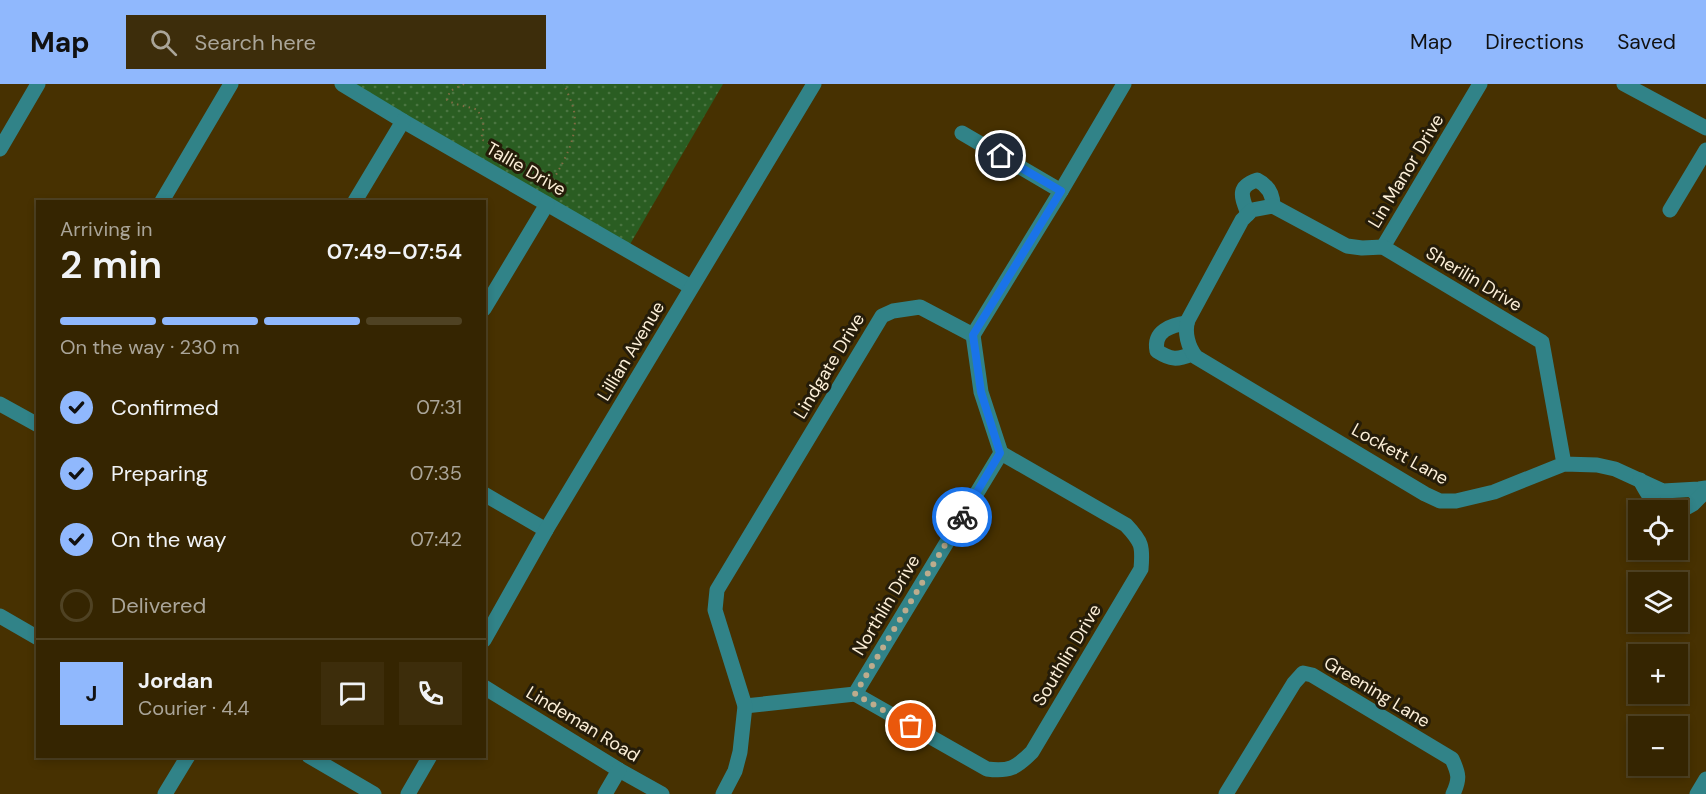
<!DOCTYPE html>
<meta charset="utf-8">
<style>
body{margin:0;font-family:"DM Sans",sans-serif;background:#3d2d0b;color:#f1f3f6;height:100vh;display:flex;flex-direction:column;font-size:22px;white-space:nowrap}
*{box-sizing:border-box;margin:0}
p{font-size:20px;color:#aaa599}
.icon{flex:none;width:33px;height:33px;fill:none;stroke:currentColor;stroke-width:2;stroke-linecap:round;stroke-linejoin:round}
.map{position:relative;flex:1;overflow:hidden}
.drawer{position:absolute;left:36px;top:116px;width:450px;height:558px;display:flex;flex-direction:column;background:#352501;border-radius:0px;box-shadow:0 3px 9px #0003,0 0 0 2px #4f4223}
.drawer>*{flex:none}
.buttons{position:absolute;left:1628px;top:416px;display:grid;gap:12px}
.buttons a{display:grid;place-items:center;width:60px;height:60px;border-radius:0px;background:#352501;box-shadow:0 3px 9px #0003,0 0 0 2px #4f4223;font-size:30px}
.pin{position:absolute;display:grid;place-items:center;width:51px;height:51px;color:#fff;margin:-26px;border:3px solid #fff;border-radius:50%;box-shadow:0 2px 6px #0007}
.courier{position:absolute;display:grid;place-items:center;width:60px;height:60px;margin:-30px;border:4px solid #1a73e8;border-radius:50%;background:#fff;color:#222;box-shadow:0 2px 8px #0007}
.head em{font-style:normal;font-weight:600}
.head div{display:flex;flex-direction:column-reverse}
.head{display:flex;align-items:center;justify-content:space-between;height:102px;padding:0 24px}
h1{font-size:39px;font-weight:600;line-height:45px}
.bar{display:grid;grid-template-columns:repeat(4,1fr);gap:9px 6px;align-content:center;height:72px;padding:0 24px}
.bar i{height:8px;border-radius:4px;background:#4f4223}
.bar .on{background:#90b8fd}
.bar p{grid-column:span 4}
.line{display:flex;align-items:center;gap:15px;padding:0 24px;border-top:2px solid #4f4223}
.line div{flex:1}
.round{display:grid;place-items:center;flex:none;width:63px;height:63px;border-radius:0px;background:#3d2d0b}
ol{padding:0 24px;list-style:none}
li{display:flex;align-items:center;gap:18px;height:66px}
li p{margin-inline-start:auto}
li .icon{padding:6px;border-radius:50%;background:#90b8fd;color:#111;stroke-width:4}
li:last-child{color:#aaa599}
li i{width:33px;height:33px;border:3px solid #4f4223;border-radius:50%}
header{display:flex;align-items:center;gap:36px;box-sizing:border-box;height:84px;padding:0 30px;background:#90b8fd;color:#111}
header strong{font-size:28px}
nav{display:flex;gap:33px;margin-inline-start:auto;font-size:21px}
.search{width:420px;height:54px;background:#3d2d0b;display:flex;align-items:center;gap:15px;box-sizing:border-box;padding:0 21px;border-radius:0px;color:#aaa599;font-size:22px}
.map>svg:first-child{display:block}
.park{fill:url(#park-dots)}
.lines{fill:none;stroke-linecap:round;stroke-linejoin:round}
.path{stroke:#806c44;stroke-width:2;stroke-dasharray:1.5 4.5;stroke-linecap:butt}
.minor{stroke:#318388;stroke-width:15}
.done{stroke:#bdac8d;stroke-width:6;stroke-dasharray:0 10.8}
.route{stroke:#1a73e8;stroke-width:8}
.labels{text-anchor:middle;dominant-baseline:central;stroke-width:6;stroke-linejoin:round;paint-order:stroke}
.street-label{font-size:18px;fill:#fcefd8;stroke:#251c09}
</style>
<header>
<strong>Map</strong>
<div class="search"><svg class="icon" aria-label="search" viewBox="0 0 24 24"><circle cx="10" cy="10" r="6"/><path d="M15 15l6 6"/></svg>Search here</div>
<nav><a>Map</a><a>Directions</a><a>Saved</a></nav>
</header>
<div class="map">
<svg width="1706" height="710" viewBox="0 0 1706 710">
<defs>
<pattern id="park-dots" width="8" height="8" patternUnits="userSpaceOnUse" patternTransform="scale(1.5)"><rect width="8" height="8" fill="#2a5d22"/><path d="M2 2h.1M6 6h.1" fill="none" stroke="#4a7541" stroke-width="1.8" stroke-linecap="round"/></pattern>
</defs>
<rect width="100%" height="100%" fill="#473101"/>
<!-- park -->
<path class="park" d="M354,0h369l-94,162z"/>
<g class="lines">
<!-- path -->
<g class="path">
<path d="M464,0l-14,7 -3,9c10,6 21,6 31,10l6,16 -3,13 72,41"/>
<path d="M547,106c14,-24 32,-50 27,-79 -2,-9 -7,-19 -10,-27"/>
</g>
<!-- minor -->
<g class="minor">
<path d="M342,0l61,37 288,166"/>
<path d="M1624,0l82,44"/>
<path d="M962,49l99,58"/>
<path d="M0,65l38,-65"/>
<path d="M162,117l69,-117"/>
<path d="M355,117l48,-80"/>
<path d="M1670,126l36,-60"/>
<path d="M1248,130c-6,-17 -12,-27 9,-34 10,5 16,14 16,26"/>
<path d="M1383,163l97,-163"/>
<path d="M484,225l63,-105"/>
<path d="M1187,239c-16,2 -34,8 -30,28 14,9 20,9 35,3"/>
<path d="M0,320l38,21"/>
<path d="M1564,380l-22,-122 -159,-95 -21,1 -15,-2 -74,-40 -21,4 -10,10 -54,100c-4,12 0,27 8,37l229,137 15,7h16l38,-9 70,-28 33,1 18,4 48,22 36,-2 7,-1"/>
<path d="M1640,396c6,11 12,23 24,30"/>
<path d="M484,410l62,36"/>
<path d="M1677,429l16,-9 13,-13"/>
<path d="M0,532l38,22"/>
<path d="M484,556l62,-110 268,-446"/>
<path d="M484,603l135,83 43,24"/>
<path d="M855,610l132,75c22,3 29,-1 45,-17l109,-183c2,-23 1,-27 -15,-44l-125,-72"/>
<path d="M745,622l110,-12 146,-241 -20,-61 -8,-57"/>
<path d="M309,672l65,38"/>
<path d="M165,710l23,-38"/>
<path d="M408,710l22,-38"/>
<path d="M605,710l14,-24"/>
<path d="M723,710l12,-23 5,-19 5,-46 -30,-96 2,-20 165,-274 11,-5 27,-4 53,28 88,-144 63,-107"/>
<path d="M1226,710l68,-111 9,-10 9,2 140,84c7,15 8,20 1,35"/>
<path d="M1697,710l9,-15"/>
</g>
</g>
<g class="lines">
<!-- done -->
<path class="done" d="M911,642l-56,-32 107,-177"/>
<!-- route -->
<path class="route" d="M962,433l38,-64 -19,-61 -8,-57 88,-144 -60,-35"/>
</g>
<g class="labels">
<!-- street labels -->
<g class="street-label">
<text transform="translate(526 85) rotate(30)">Tallie Drive</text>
<text transform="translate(1406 87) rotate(-59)">Lin Manor Drive</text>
<text transform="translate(1474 195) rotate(31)">Sherilin Drive</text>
<text transform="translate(631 267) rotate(-59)">Lillian Avenue</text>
<text transform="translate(829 282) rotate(-59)">Lindgate Drive</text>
<text transform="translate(1400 370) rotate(29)">Lockett Lane</text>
<text transform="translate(886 521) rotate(-59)">Northlin Drive</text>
<text transform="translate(1067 571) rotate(-59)">Southlin Drive</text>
<text transform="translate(1377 608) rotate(31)">Greening Lane</text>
<text transform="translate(583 640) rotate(31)">Lindeman Road</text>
</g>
</g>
</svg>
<div class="buttons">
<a><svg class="icon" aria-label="locate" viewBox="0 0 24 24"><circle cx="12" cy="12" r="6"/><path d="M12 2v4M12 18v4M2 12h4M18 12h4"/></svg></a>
<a><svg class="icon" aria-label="layers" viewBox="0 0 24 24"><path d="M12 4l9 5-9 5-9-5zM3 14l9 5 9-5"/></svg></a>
<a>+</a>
<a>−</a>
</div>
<div class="pin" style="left:911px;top:642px;background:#ea580c"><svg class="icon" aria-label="bag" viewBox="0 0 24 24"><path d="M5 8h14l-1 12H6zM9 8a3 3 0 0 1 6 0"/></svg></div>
<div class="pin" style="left:1001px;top:72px;background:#1f2937"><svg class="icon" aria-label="home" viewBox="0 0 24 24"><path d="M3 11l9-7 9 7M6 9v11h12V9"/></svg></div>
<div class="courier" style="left:962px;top:433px"><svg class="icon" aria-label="bike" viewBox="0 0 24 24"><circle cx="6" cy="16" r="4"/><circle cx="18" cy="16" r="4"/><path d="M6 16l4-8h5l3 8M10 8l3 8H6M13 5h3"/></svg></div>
<section class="drawer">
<div class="head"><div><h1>2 min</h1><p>Arriving in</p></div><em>07:49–07:54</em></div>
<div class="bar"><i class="on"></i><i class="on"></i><i class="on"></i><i></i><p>On the way · 230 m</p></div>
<ol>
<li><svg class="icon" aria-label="check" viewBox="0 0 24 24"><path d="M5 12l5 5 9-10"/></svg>Confirmed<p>07:31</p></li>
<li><svg class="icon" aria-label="check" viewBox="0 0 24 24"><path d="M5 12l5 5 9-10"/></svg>Preparing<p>07:35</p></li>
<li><svg class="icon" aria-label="check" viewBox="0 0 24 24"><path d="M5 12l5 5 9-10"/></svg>On the way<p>07:42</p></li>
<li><i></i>Delivered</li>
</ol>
<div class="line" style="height:108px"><b class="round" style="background:#90b8fd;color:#111">J</b><div><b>Jordan</b><p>Courier · 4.4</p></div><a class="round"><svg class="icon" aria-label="chat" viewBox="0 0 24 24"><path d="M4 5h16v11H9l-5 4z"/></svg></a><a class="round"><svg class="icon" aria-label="phone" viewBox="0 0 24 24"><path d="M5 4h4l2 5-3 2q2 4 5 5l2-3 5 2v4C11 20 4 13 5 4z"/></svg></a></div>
</section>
</div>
